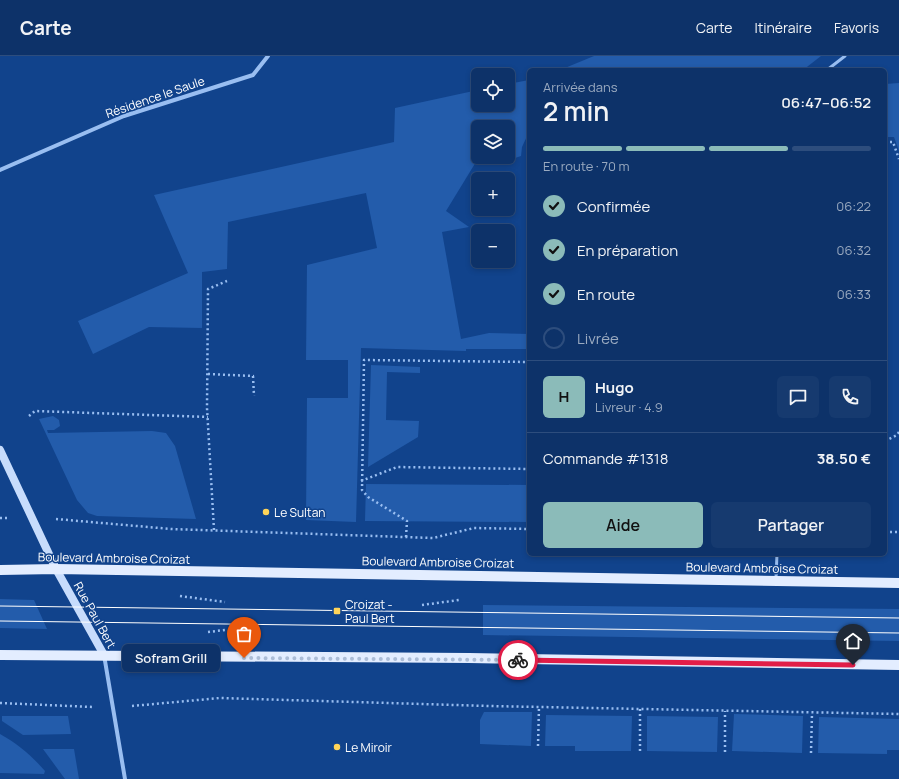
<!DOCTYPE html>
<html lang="fr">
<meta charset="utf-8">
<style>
body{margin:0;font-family:Manrope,sans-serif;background:#163a6f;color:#f1f3f6;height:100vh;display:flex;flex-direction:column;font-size:15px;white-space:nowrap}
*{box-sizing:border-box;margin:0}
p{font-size:13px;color:#9aaac0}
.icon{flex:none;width:22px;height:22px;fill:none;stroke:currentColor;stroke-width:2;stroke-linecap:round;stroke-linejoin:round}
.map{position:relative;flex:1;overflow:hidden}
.drawer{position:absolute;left:527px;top:12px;width:360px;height:488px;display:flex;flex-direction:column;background:#0d3269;border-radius:6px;box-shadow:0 2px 6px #0003,0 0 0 1px #2d4d7d}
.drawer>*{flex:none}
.tools{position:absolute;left:471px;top:12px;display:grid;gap:8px}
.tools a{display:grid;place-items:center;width:44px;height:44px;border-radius:6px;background:#0d3269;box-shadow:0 2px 6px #0003,0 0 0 1px #2d4d7d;font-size:20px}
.pin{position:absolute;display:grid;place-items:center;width:34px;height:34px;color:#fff;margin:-41px -17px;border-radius:50% 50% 50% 0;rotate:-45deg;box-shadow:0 0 4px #0007}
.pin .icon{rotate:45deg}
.courier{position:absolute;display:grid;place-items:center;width:40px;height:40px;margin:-20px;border:3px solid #e11d48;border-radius:50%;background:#fff;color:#222;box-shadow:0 1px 5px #0007}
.bubble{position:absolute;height:28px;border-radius:6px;background:#0d3269;box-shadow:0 2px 6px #0003,0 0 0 1px #2d4d7d;font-size:13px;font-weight:600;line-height:28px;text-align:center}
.head em{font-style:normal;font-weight:600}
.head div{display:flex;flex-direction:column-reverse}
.head{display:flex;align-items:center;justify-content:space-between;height:68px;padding:0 16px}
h1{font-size:26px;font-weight:600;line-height:30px}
.bar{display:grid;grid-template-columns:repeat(4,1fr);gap:6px 4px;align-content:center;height:48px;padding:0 16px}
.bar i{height:5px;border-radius:3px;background:#2d4d7d}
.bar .active{background:#8bbbb9}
.bar p{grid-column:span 4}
.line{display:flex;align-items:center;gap:10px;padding:0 16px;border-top:1px solid #2d4d7d}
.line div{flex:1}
.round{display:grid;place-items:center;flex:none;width:42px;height:42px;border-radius:6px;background:#163a6f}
ol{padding:0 16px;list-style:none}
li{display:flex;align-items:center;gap:12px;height:44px}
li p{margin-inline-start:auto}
li .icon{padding:4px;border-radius:50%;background:#8bbbb9;color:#111;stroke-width:4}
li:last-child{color:#9aaac0}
li i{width:22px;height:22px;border:2px solid #2d4d7d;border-radius:50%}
.cta{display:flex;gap:8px;margin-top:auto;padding:8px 16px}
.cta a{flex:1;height:46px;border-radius:6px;background:#8bbbb9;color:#111;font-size:16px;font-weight:600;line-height:46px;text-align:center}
.cta a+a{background:#163a6f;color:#f1f3f6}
header{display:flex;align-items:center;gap:24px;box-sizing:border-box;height:56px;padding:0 20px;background:#0d3269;border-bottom:1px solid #2d4d7d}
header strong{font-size:19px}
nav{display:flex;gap:22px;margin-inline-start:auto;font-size:14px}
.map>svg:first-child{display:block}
.green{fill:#235cab}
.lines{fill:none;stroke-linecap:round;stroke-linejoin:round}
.path{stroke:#99bef1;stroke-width:2.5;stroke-dasharray:2 3;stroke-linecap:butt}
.lane{stroke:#99bef1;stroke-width:3}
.street{stroke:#99bef1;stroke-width:4}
.secondary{stroke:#c7dcfc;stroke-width:8}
.primary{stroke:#e3edff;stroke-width:10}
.tram{stroke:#fff;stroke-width:1}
.done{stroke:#acbdd7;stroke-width:4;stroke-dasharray:0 7.2}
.route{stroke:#e11d48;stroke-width:5}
.poi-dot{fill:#ffd459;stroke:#11438c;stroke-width:1.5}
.labels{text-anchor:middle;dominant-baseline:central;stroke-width:3;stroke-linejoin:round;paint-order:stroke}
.street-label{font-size:12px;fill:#fff;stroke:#11438c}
.poi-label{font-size:12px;fill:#fff;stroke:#11438c;text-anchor:start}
</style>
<header>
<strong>Carte</strong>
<nav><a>Carte</a><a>Itinéraire</a><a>Favoris</a></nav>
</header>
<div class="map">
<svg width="899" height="723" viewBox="0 0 899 723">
<rect width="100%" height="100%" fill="#11438c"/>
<!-- green -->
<g class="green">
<path d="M594,0h227l-18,14h-243z"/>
<path d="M529,24v52l-7,15 -1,9 -9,3 -4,-3v-29h-30v30h1l-33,54 23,16 -27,5 19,107 28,-6 40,1v15h-63v2l-105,-3 -5,174 -50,-2 1,-122h41v-38h-42l1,-95 70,-17 -11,-55 -138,29 -1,47 -25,3v56l-53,-1 -56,27 -15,-33 110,-48 -34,-78 240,-53 1,-34 83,-18v15h30v-21z"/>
<path d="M899,27v68l-5,-14h-9v-53z"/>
<path d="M371,309l49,2v6l-33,-1 -1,48 33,1 -1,16 -50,30z"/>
<path d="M53,360l6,4 1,6 -6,4h-7l1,3 104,-2 14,2 9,13 21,73 -99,-3 -9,-3 -11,-13 -38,-81z"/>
<path d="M366,428l163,1v37l-164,-1z"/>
<path d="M0,543l34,1 13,29 -47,-1z"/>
<path d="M483,549l416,4v32l-416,-6z"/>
<path d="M484,656h48l-1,34 -51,-2v-24z"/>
<path d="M734,658l69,2 -1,37 -70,-2z"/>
<path d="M546,659l86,1 -1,35h-56v-5h-30z"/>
<path d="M2,660h66l3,18 -48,1 -21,-14z"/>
<path d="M647,660l71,1 -1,35 -70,-1z"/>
<path d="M819,661l80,2v31h-12v4l-69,-1z"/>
<path d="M0,678c18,10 32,22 45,37l-1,3 -44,-1z"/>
<path d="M43,693h31l5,30h-14z"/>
</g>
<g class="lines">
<!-- path -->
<g class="path">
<path d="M885,86h8l6,17"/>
<path d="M208,318l45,2 1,20"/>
<path d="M29,360l6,-5 173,6"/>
<path d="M885,385l12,-6 2,-3"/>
<path d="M361,425l36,-14 132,2"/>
<path d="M0,462h7"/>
<path d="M56,463l115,10 262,9 41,-10 55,1"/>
<path d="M214,474l-7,-122 1,-119 19,-8"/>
<path d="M885,476h14"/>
<path d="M406,481l1,-16 -39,-24 -6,-7 2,-130 165,2"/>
<path d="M180,540l45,6"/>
<path d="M422,549l37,-5"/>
<path d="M208,576l17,-2"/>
<path d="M0,647l93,4"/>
<path d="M132,650l88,-8 269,8 410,8"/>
<path d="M538,690l1,-39"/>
<path d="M640,695v-42"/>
<path d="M725,696v-41"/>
<path d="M811,697l1,-40"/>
</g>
<!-- lane -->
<g class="lane">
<path d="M827,14l18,-14"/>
<path d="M776,522l1,-24"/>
</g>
<!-- street -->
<g class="street">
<path d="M0,114l124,-54 129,-41 15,-19"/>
<path d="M104,599l21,124"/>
</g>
<!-- secondary -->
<path class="secondary" d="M0,394l56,119 48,86"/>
<!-- primary -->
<g class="primary">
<path d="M0,514l56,-1 843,14"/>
<path d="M0,599l469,3 430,7"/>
</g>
<!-- tram -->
<g class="tram">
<path d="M0,550l899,12"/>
<path d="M0,565l899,12"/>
</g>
</g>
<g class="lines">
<!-- done -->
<path class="done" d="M244,602l274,2"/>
<!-- route -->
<path class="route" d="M518,604l335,5"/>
</g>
<!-- markers -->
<g class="poi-dot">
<circle cx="266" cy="456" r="4"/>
<rect x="333" y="551" width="8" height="8" rx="2"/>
<circle cx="337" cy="691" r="4"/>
</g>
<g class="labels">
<!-- street labels -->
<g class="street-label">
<text transform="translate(155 41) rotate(-19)">Résidence le Saule</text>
<text transform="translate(114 502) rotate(1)">Boulevard Ambroise Croizat</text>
<text transform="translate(438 506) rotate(1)">Boulevard Ambroise Croizat</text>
<text transform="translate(762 512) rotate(1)">Boulevard Ambroise Croizat</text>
<text transform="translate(95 559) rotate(61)">Rue Paul Bert</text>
</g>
<!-- poi labels -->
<g class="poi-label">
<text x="274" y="456">Le Sultan</text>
<text x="345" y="548">Croizat -<tspan x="345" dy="14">Paul Bert</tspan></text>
<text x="345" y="691">Le Miroir</text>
</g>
</g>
</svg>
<div class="tools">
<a><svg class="icon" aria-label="locate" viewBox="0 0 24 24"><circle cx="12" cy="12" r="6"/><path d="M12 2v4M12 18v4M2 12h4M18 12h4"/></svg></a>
<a><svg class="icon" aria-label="layers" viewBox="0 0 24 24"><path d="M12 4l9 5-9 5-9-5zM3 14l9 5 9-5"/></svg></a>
<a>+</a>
<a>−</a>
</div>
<div class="pin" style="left:244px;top:602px;background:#ea580c"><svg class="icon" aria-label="bag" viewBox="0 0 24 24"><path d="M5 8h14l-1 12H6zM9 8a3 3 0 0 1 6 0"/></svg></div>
<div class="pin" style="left:853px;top:609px;background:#1f2937"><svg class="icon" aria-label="home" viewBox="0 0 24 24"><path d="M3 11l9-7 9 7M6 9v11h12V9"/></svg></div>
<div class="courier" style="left:518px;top:604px"><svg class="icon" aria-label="bike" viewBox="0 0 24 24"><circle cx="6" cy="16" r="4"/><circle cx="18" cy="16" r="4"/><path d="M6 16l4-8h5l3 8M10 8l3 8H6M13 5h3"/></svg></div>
<div class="bubble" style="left:122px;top:588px;width:98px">Sofram Grill</div>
<section class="drawer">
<div class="head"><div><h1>2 min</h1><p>Arrivée dans</p></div><em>06:47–06:52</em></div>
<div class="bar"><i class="active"></i><i class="active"></i><i class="active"></i><i></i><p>En route · 70 m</p></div>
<ol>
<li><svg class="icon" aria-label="check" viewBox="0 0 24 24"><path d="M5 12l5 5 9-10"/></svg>Confirmée<p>06:22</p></li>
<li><svg class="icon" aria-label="check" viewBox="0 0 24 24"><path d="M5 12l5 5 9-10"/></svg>En préparation<p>06:32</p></li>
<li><svg class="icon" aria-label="check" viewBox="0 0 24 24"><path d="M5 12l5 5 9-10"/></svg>En route<p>06:33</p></li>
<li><i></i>Livrée</li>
</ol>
<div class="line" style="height:72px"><b class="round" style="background:#8bbbb9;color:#111">H</b><div><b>Hugo</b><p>Livreur · 4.9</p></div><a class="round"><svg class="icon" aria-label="chat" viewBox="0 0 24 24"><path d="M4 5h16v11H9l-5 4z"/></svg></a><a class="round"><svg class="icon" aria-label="phone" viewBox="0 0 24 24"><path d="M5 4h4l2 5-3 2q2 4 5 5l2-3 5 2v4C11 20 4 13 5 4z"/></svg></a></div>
<div class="line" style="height:52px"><div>Commande #1318</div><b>38.50 €</b></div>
<div class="cta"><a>Aide</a><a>Partager</a></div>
</section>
</div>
